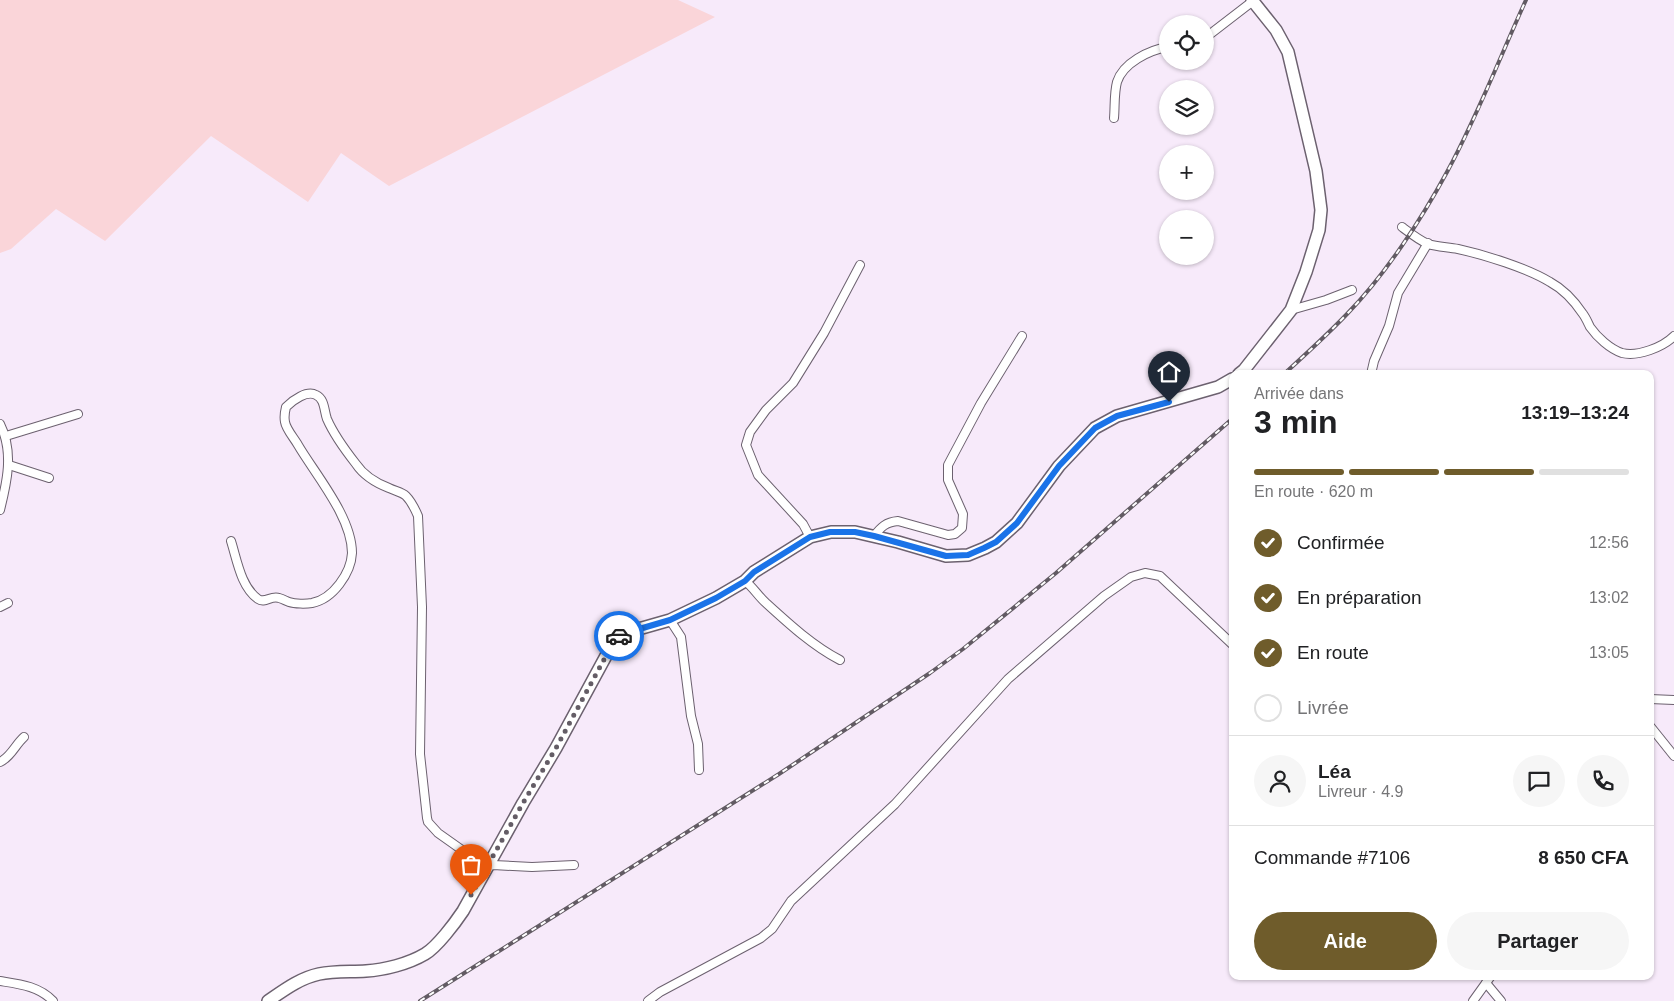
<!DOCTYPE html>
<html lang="fr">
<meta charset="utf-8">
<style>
body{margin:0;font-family:Helvetica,sans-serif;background:#f6f6f6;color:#202124;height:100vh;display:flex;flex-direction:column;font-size:19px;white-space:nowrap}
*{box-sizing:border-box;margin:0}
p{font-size:16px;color:#757577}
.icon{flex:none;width:28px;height:28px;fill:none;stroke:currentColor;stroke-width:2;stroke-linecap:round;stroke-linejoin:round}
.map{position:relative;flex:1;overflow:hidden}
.sheet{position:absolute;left:1229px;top:370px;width:425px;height:610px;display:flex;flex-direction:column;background:#fff;border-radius:10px;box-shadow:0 1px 4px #0004}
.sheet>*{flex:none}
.fabs{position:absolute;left:1159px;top:15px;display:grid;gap:10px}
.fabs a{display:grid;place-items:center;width:55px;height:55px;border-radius:50%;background:#fff;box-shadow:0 1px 4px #0004;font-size:25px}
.pin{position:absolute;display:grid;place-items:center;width:42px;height:42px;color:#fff;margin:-51px -21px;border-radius:50% 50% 50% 0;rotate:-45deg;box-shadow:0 0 5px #0007}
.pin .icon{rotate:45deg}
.courier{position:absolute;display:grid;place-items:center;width:50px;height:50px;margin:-25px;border:4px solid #1a73e8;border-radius:50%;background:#fff;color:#222;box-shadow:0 1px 6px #0007}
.summary em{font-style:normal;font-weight:700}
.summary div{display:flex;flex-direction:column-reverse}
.summary{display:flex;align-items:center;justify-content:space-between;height:85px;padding:0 25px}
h1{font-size:32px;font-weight:700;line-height:38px}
.bar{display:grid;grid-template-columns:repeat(4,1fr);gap:8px 5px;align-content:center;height:60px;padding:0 25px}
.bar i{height:6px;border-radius:4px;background:#e0e0e0}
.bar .active{background:#6f5c2b}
.bar p{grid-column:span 4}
.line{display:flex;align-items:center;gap:12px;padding:0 25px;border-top:1px solid #e0e0e0}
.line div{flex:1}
.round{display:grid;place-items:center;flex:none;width:52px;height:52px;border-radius:26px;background:#f6f6f6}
ol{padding:0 25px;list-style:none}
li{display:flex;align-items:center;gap:15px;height:55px}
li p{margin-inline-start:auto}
li .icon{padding:5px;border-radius:50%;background:#6f5c2b;color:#fff;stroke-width:4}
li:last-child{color:#757577}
li i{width:28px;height:28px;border:2px solid #e0e0e0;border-radius:50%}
.cta{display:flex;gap:10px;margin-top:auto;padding:10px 25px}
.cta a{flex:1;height:58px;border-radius:30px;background:#6f5c2b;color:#fff;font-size:20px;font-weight:700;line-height:58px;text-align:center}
.cta a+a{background:#f6f6f6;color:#202124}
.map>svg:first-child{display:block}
.green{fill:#fad5d9}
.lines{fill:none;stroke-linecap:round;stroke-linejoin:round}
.street-casing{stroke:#6c616f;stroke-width:10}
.secondary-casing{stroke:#6c616f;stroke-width:14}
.street{stroke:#fff;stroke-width:8}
.secondary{stroke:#fff;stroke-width:11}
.rail-casing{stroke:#625b63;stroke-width:4}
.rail{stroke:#fff;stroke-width:2;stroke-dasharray:5.5;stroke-linecap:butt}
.done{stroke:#645d66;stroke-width:5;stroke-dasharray:0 9}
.route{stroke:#1a73e8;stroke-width:6}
</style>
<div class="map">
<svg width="1674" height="1001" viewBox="0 0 1674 1001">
<rect width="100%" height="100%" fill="#f7eafa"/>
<!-- green -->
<path class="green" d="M0,0h678l37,17 -326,169 -48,-33 -33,49 -97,-66 -106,105 -49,-32 -45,40 -11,4z"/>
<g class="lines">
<defs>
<g id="street">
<path d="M1205,38l48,-37"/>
<path d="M1114,118c1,-11 0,-25 3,-36 6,-19 32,-32 51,-35"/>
<path d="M1402,227c8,6 17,13 26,17 9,3 20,3 30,5 27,6 69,19 92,33 13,7 25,20 33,32 3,4 5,9 7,13 7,10 20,22 32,26 16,4 41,-6 52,-17"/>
<path d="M1291,310l35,-10 26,-10"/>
<path d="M1371,374l3,-13 15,-35 9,-33 30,-50"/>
<path d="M0,424c14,28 7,58 0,86"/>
<path d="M6,436l72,-22"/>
<path d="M9,465l40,13"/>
<path d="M874,536c7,-9 12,-14 24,-15l50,14 7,-1 7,-6 1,-14 -15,-34v-15l33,-62 41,-67"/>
<path d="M810,537l-7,-13 -45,-49 -12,-30 4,-13 16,-22 27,-27 31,-50 36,-68"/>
<path d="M231,541c6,19 10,46 27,58 7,5 13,-4 21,-1 4,1 7,3 10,4 6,2 17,2 23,1 21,-4 39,-30 40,-50 0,-36 -37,-79 -54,-108 -4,-7 -12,-16 -13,-23 -1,-5 0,-11 1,-15 7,-7 21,-17 30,-12 9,4 8,16 11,24 7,16 18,31 29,45 8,12 20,19 33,24 6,3 13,4 17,8 6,6 9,13 12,20l4,91 -2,147 7,64 1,4 10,11 48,34 7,-2 39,2 42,-2"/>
<path d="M745,581c8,6 13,15 21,22 23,21 47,43 74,57"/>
<path d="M0,607l8,-4"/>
<path d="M670,620l11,17 10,79 7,28 1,26"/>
<path d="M1650,699l24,1"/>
<path d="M1650,726l24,30"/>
<path d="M0,762c11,-5 15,-17 24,-25"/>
<path d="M468,855l4,15v22"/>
<path d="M0,981c19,3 39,5 53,20"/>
<path d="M1486,983l15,18"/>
<path d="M648,1001l12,-9 101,-54 11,-9 19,-28 104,-97 113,-125 96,-83 27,-19 14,-4 15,3 72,68"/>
<path d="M1473,1001l18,-25"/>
</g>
<g id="secondary">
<path d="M1239,374l5,-4 47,-60 15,-38 13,-42 2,-20 -5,-39 -28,-119 -12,-22 -24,-30"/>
<path d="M268,1001c16,-11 32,-23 51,-27 15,-3 31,-2 47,-3 18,-1 42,-7 59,-17 12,-7 30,-31 38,-43l60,-108 33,-55 57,-105 8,-9 49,-14 46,-22 29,-17 9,-9 56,-35 21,-5h24l43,10 48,14 22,-1 17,-7 11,-6 21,-19 42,-57 36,-38 22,-12 101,-29 14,-8"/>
</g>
</defs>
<!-- street casing -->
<use href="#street" class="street-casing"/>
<!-- secondary casing -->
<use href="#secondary" class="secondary-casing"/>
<!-- street -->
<use href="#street" class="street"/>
<!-- secondary -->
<use href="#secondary" class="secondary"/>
<defs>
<g id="rail">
<path d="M1284,374c22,-20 43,-39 63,-60 38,-39 74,-94 100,-142 30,-55 53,-115 79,-172"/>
<path d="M420,1001l359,-227 151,-101 33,-24 93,-76 176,-154"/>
</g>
</defs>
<!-- rail casing -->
<use href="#rail" class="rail-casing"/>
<!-- rail -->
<use href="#rail" class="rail"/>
</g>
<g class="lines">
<!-- done -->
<path class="done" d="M471,895l52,-92 33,-55 57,-105 6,-7"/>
<!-- route -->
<path class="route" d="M619,636l10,-4 41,-12 46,-22 29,-17 9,-9 56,-35 20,-5h25l19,4 72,20 22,-1 16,-7 12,-6 21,-19 42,-57 36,-38 22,-12 52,-14"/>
</g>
</svg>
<div class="fabs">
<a><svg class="icon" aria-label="locate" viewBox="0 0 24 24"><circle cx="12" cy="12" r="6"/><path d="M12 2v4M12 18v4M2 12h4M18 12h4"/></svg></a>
<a><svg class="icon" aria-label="layers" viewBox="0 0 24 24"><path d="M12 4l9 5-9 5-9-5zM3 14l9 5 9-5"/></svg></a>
<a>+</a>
<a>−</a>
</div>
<div class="pin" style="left:471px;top:895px;background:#ea580c"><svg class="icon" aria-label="bag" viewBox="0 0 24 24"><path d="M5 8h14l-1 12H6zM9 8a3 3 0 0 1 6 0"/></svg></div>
<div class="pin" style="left:1169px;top:402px;background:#1f2937"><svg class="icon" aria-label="home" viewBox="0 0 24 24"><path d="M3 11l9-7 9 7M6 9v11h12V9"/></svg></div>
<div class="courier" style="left:619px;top:636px"><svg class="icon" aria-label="car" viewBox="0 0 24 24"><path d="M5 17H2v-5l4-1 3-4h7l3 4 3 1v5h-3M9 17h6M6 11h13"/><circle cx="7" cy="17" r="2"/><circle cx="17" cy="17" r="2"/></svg></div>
<section class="sheet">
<div class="summary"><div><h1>3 min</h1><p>Arrivée dans</p></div><em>13:19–13:24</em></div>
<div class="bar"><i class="active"></i><i class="active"></i><i class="active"></i><i></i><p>En route · 620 m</p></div>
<ol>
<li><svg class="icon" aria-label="check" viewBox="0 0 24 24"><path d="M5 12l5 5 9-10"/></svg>Confirmée<p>12:56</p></li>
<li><svg class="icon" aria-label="check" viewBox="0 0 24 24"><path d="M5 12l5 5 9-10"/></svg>En préparation<p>13:02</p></li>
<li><svg class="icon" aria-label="check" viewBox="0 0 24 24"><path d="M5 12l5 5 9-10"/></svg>En route<p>13:05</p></li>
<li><i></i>Livrée</li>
</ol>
<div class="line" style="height:90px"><a class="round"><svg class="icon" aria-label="person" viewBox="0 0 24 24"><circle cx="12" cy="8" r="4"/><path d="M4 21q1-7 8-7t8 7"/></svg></a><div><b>Léa</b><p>Livreur · 4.9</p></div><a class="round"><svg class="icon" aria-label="chat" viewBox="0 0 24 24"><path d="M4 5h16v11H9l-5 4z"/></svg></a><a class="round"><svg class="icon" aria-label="phone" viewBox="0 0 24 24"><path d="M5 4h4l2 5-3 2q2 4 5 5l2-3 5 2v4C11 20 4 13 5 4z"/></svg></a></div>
<div class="line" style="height:65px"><div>Commande #7106</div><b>8 650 CFA</b></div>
<div class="cta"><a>Aide</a><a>Partager</a></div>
</section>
</div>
